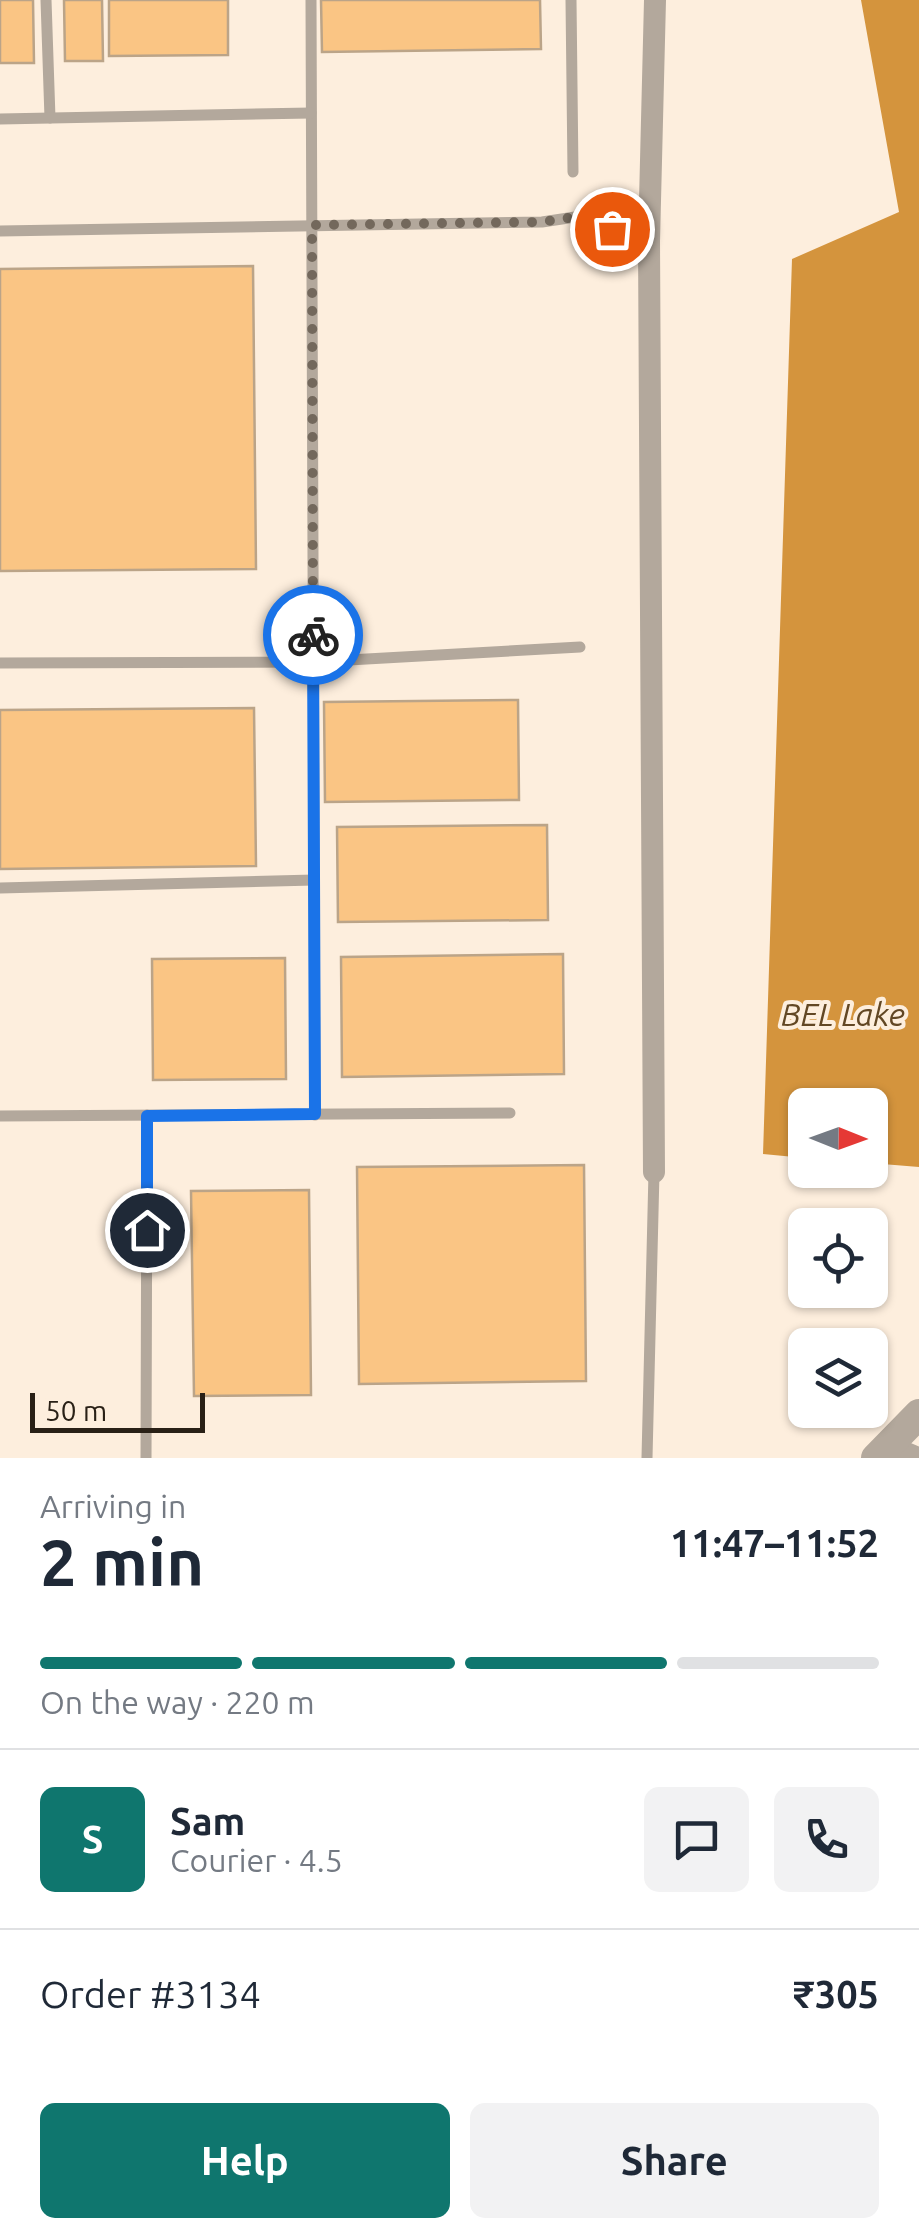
<!DOCTYPE html>
<meta charset="utf-8">
<style>
body{margin:0;font-family:Ubuntu,sans-serif;background:#f2f2f3;color:#1f2937;height:100vh;display:flex;flex-direction:column;font-size:38px;white-space:nowrap}
*{box-sizing:border-box;margin:0}
p{font-size:32px;color:#747a83}
.icon{flex:none;width:55px;height:55px;fill:none;stroke:currentColor;stroke-width:2;stroke-linecap:round;stroke-linejoin:round}
.map{position:relative;height:1458px;overflow:hidden}
.panel{display:flex;flex-direction:column;background:#fff;flex:1}
.panel>*{flex:none}
.needle{width:65px;rotate:91deg}
.buttons{position:absolute;left:788px;top:1088px;display:grid;gap:20px}
.buttons a{display:grid;place-items:center;width:100px;height:100px;border-radius:15px;background:#fff;box-shadow:0 2px 8px #0004;font-size:50px}
.scale{position:absolute;left:30px;bottom:25px;width:175px;box-sizing:border-box;padding-left:10px;border:5px solid #292016;border-top:0;font-size:28px;line-height:35px;white-space:nowrap;color:#292016;-webkit-text-stroke:8px #fdeedd;paint-order:stroke}
.pin{position:absolute;display:grid;place-items:center;width:85px;height:85px;color:#fff;margin:-42px;border:5px solid #fff;border-radius:50%;box-shadow:0 2px 10px #0007}
.courier{position:absolute;display:grid;place-items:center;width:100px;height:100px;margin:-50px;border:8px solid #1a73e8;border-radius:50%;background:#fff;color:#222;box-shadow:0 2px 12px #0007}
.overview em{font-style:normal;font-weight:700}
.overview div{display:flex;flex-direction:column-reverse}
.overview{display:flex;align-items:center;justify-content:space-between;height:170px;padding:0 40px}
h1{font-size:65px;font-weight:700;line-height:75px}
.bar{display:grid;grid-template-columns:repeat(4,1fr);gap:15px 10px;align-content:center;height:120px;padding:0 40px}
.bar i{height:12px;border-radius:8px;background:#e0e1e3}
.bar .on{background:#0f766e}
.bar p{grid-column:span 4}
.line{display:flex;align-items:center;gap:25px;padding:0 40px;border-top:2px solid #e0e1e3}
.line div{flex:1}
.round{display:grid;place-items:center;flex:none;width:105px;height:105px;border-radius:15px;background:#f2f2f3}
.button{display:flex;gap:20px;margin-top:auto;padding:20px 40px}
.button a{flex:1;height:115px;border-radius:15px;background:#0f766e;color:#fff;font-size:40px;font-weight:700;line-height:115px;text-align:center}
.button a+a{background:#f2f2f3;color:#1f2937}
.map>svg:first-child{display:block}
.water{fill:#d4943d}
.building{fill:#fac584;stroke:#bba488;stroke-width:2.5}
.lines{fill:none;stroke-linecap:round;stroke-linejoin:round}
.service{stroke:#b3a89c;stroke-width:11}
.minor{stroke:#b3a89c;stroke-width:22}
.tertiary{stroke:#b3a89c;stroke-width:30}
.done{stroke:#73685c;stroke-width:10;stroke-dasharray:0 18}
.route{stroke:#1a73e8;stroke-width:12}
.labels{text-anchor:middle;dominant-baseline:central;stroke-width:8;stroke-linejoin:round;paint-order:stroke}
.water-label{font-size:32px;font-style:italic;fill:#624724;stroke:#fdeedd}
</style>
<div class="map">
<svg width="919" height="1458" viewBox="0 0 919 1458">
<rect width="100%" height="100%" fill="#fdeedd"/>
<!-- water -->
<path class="water" d="M861,0h58v1167l-49,-4v-58h-65v53l-42,-4 29,-895 107,-47z"/>
<!-- building -->
<g class="building">
<path d="M0,0h33l1,63h-34z"/>
<path d="M64,0h38l1,61h-38z"/>
<path d="M109,0h119v55l-119,1z"/>
<path d="M321,0h219l1,49 -219,3z"/>
<path d="M253,266l3,303 -256,2v-302z"/>
<path d="M518,700l1,100 -194,2 -1,-100z"/>
<path d="M254,708l2,158 -256,3v-159z"/>
<path d="M547,825l1,95 -210,2 -1,-95z"/>
<path d="M563,954l1,120 -222,3 -1,-120z"/>
<path d="M285,958l1,121 -133,1 -1,-121z"/>
<path d="M584,1165l2,216 -227,3 -2,-217z"/>
<path d="M309,1190l2,205 -117,1 -3,-205z"/>
</g>
<g class="lines">
<!-- service -->
<g class="service">
<path d="M46,0l4,118"/>
<path d="M311,0l4,1115"/>
<path d="M571,0l2,172"/>
<path d="M0,119l311,-6"/>
<path d="M0,231l542,-9 33,-5 74,24"/>
<path d="M0,663l313,-1 267,-15"/>
<path d="M0,888l314,-8"/>
<path d="M0,1116l510,-3"/>
<path d="M146,1458l1,-343"/>
<path d="M647,1458l7,-286"/>
</g>
<!-- minor -->
<g class="minor">
<path d="M654,1172l-5,-931 6,-241"/>
<path d="M887,1445l31,13"/>
</g>
<!-- tertiary -->
<path class="tertiary" d="M876,1458l43,-44"/>
</g>
<g class="lines">
<!-- done -->
<path class="done" d="M313,635l-1,-410 230,-3 33,-5 37,12"/>
<!-- route -->
<path class="route" d="M147,1230v-114l168,-2 -2,-479"/>
</g>
<g class="labels">
<!-- water labels -->
<g class="water-label">
<text x="843" y="1014">BEL Lake</text>
</g>
</g>
</svg>
<div class="buttons">
<a><svg class="needle" viewBox="-14 -14 28 28"><path d="M0-13l5 13h-10z" fill="#e53935"/><path d="M0 13l5-13h-10z" fill="#747a83"/></svg></a>
<a><svg class="icon" aria-label="locate" viewBox="0 0 24 24"><circle cx="12" cy="12" r="6"/><path d="M12 2v4M12 18v4M2 12h4M18 12h4"/></svg></a>
<a><svg class="icon" aria-label="layers" viewBox="0 0 24 24"><path d="M12 4l9 5-9 5-9-5zM3 14l9 5 9-5"/></svg></a>
</div>
<div class="scale">50 m</div>
<div class="pin" style="left:612px;top:229px;background:#ea580c"><svg class="icon" aria-label="bag" viewBox="0 0 24 24"><path d="M5 8h14l-1 12H6zM9 8a3 3 0 0 1 6 0"/></svg></div>
<div class="pin" style="left:147px;top:1230px;background:#1f2937"><svg class="icon" aria-label="home" viewBox="0 0 24 24"><path d="M3 11l9-7 9 7M6 9v11h12V9"/></svg></div>
<div class="courier" style="left:313px;top:635px"><svg class="icon" aria-label="bike" viewBox="0 0 24 24"><circle cx="6" cy="16" r="4"/><circle cx="18" cy="16" r="4"/><path d="M6 16l4-8h5l3 8M10 8l3 8H6M13 5h3"/></svg></div>
</div>
<section class="panel">
<div class="overview"><div><h1>2 min</h1><p>Arriving in</p></div><em>11:47–11:52</em></div>
<div class="bar"><i class="on"></i><i class="on"></i><i class="on"></i><i></i><p>On the way · 220 m</p></div>
<div class="line" style="height:180px"><b class="round" style="background:#0f766e;color:#fff">S</b><div><b>Sam</b><p>Courier · 4.5</p></div><a class="round"><svg class="icon" aria-label="chat" viewBox="0 0 24 24"><path d="M4 5h16v11H9l-5 4z"/></svg></a><a class="round"><svg class="icon" aria-label="phone" viewBox="0 0 24 24"><path d="M5 4h4l2 5-3 2q2 4 5 5l2-3 5 2v4C11 20 4 13 5 4z"/></svg></a></div>
<div class="line" style="height:130px"><div>Order #3134</div><b>₹305</b></div>
<div class="button"><a>Help</a><a>Share</a></div>
</section>
